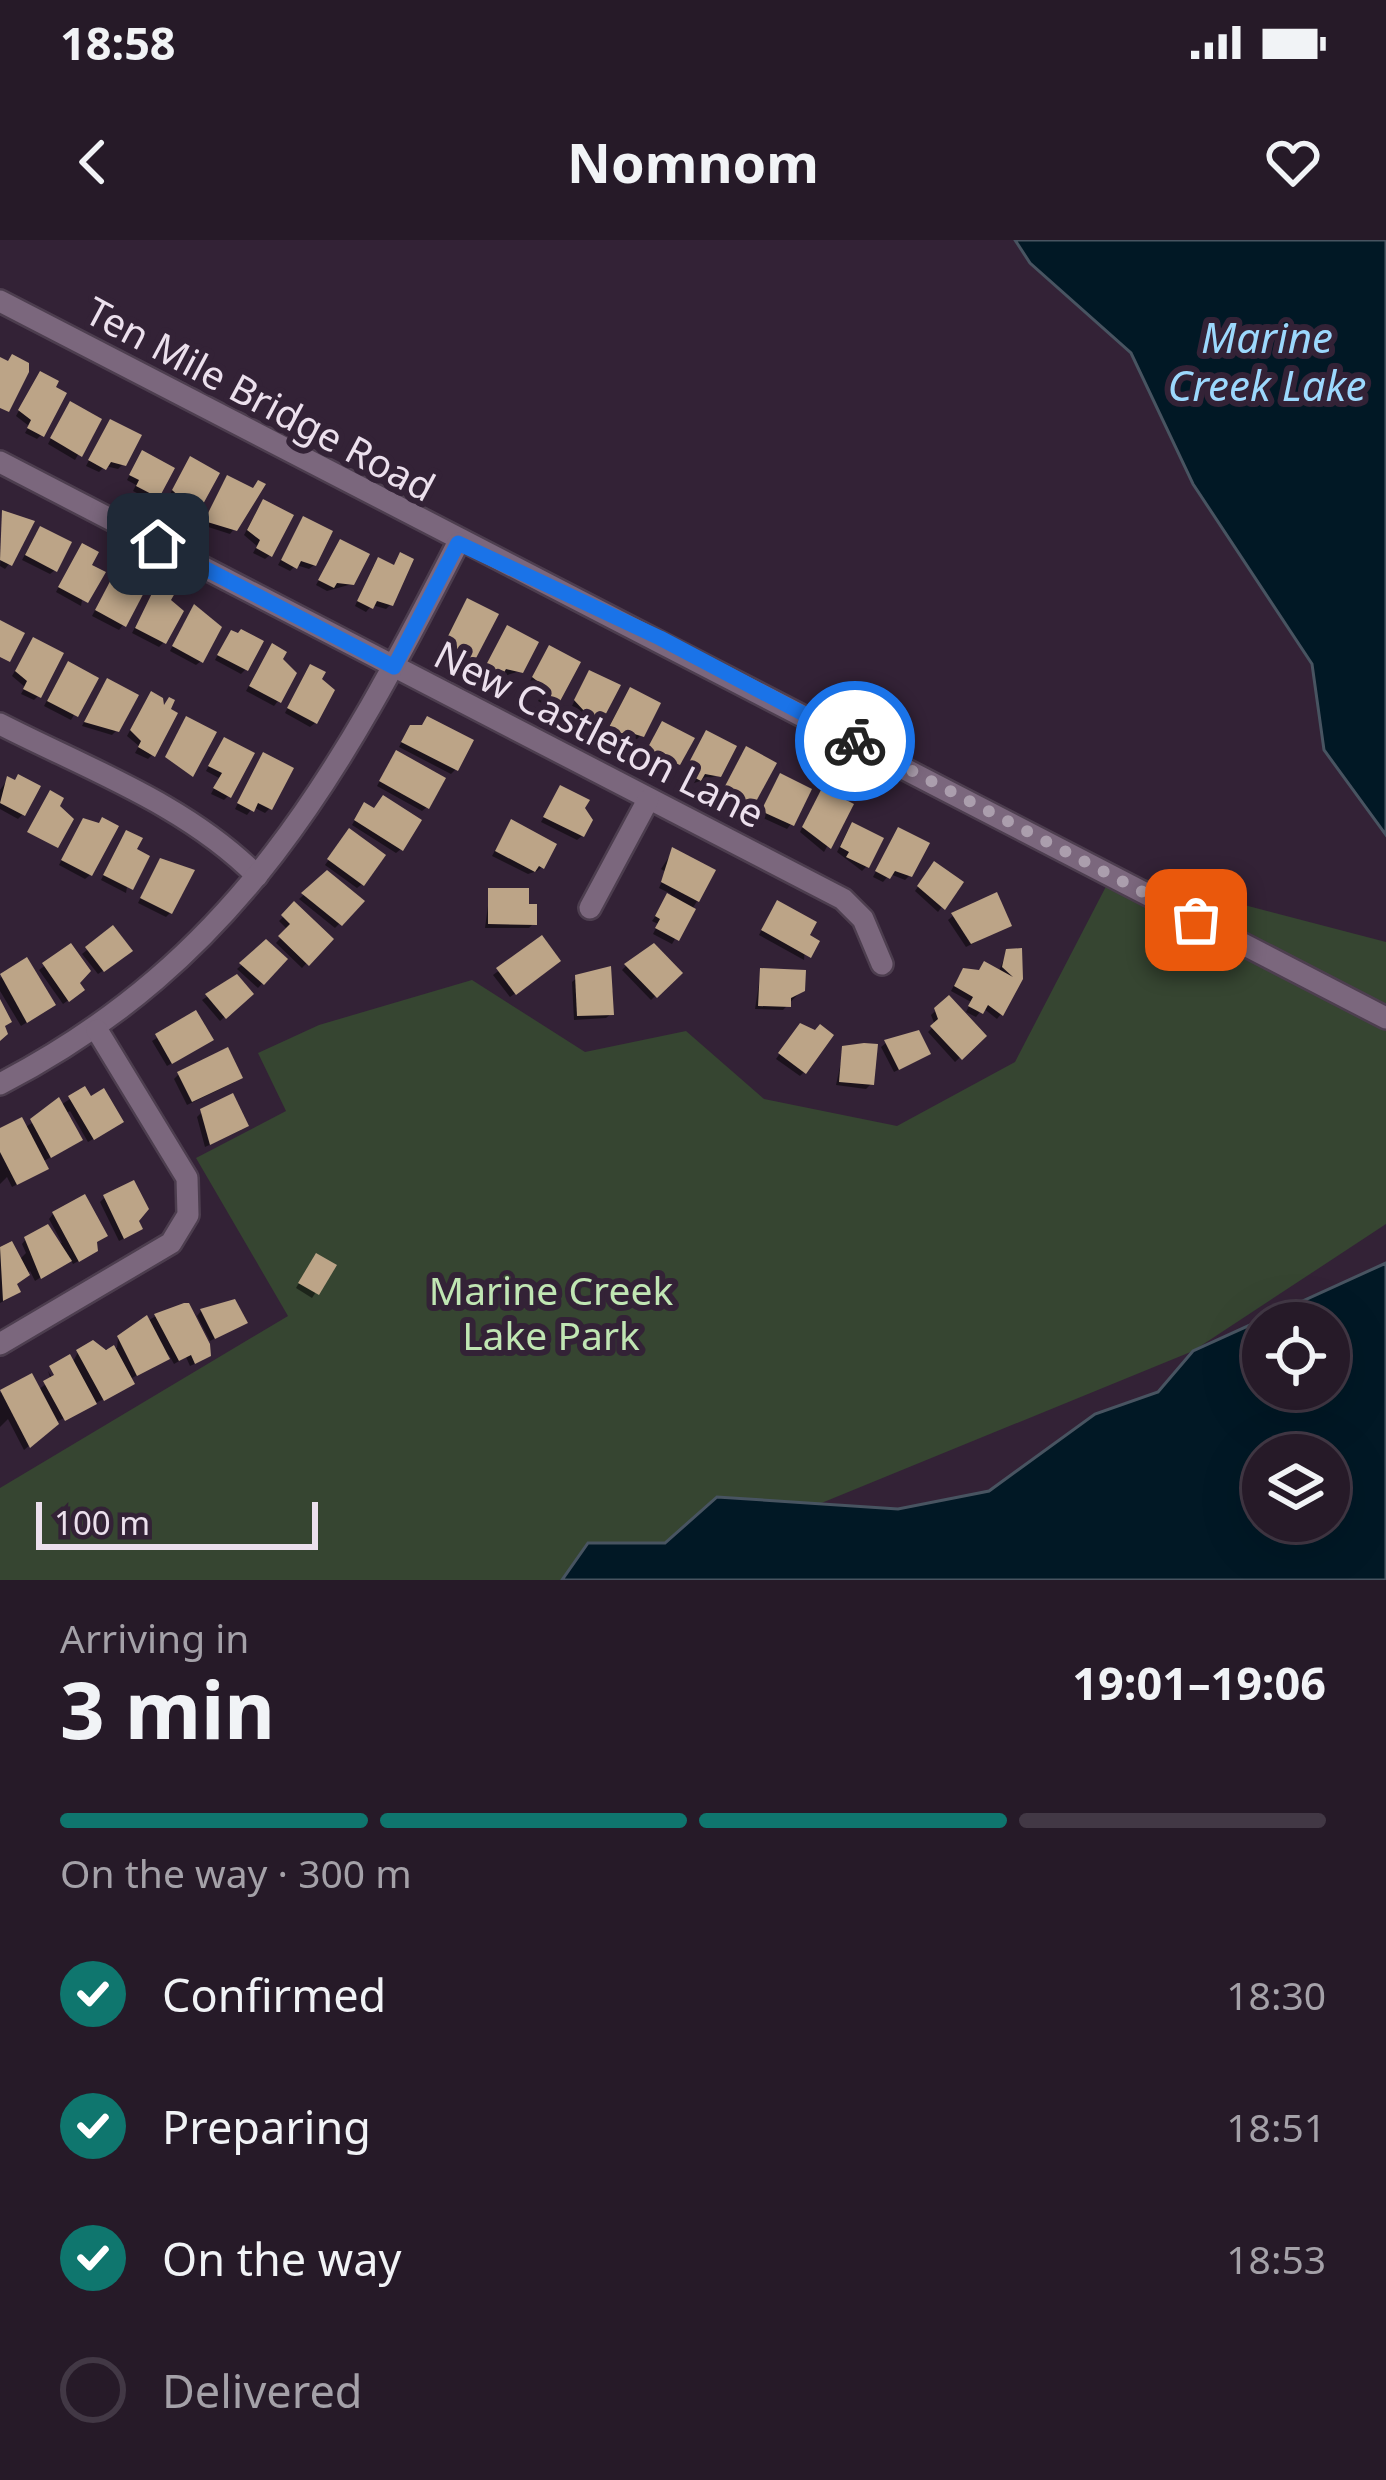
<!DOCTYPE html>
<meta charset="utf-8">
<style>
body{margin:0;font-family:"Noto Sans",sans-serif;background:#2e2330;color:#f1f3f6;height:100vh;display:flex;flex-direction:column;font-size:45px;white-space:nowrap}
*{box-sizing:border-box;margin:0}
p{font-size:39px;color:#a4a1a8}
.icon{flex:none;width:66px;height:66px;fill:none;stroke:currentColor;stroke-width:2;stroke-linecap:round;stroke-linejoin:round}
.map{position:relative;height:1340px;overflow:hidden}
.details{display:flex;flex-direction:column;background:#261a28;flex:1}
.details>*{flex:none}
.buttons{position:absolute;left:1242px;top:1062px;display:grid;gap:24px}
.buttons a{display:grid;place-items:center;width:108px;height:108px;border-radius:50%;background:#261a28;box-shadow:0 12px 48px #0002,0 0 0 3px #423845;font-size:60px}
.scale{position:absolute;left:36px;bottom:30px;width:282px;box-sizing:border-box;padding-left:12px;border:6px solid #ece0ed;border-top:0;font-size:33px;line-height:42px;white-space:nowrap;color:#ece0ed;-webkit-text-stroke:9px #332236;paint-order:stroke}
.pin{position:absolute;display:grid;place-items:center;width:102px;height:102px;color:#fff;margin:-51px;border-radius:24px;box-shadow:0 6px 18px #0006}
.courier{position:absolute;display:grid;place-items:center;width:120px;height:120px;margin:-60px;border:9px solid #1a73e8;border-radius:50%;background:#fff;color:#222;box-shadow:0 3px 15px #0007}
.head em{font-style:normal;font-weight:700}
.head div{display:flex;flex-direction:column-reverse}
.head{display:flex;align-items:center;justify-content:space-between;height:204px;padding:0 60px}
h1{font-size:78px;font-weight:700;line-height:90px}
.bar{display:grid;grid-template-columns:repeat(4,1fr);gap:18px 12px;align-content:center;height:144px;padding:0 60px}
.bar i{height:15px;border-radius:9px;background:#423845}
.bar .selected{background:#0f766e}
.bar p{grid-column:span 4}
ol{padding:0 60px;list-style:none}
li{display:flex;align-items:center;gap:36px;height:132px}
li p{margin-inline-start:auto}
li .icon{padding:12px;border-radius:50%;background:#0f766e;color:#fff;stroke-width:4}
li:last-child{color:#a4a1a8}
li i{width:66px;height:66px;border:6px solid #423845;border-radius:50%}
.status{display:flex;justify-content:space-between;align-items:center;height:84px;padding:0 60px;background:#261a28;direction:ltr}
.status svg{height:33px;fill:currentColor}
header{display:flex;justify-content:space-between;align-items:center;height:156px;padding:0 60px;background:#261a28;font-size:54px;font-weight:700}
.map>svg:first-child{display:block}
.green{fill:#364531}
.water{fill:#011825;stroke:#485461;stroke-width:3;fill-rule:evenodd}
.shadow{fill:#0007}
.building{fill:#bca487}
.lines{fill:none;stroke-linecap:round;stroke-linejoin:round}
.minor-casing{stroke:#4d3e4f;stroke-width:26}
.minor{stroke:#7b677d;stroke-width:21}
.done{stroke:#ab9ead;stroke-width:12;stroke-dasharray:0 21.6}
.route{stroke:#1a73e8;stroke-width:15}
.labels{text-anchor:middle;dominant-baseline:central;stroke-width:12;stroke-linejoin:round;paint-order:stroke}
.street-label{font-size:39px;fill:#ece0ed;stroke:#332236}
.park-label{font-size:39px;fill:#c0e6b3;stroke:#332236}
.water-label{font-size:42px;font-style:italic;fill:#9cd8fd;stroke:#332236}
</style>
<div class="status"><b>18:58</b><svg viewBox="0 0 49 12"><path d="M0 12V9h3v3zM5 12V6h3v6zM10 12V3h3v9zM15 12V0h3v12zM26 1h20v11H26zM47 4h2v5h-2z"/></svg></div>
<header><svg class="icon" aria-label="back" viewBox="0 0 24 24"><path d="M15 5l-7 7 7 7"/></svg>Nomnom<svg class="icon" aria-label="heart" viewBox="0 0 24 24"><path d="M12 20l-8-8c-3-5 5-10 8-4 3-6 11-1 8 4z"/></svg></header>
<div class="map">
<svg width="1386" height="1340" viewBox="0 0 1386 1340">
<rect width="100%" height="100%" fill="#332236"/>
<!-- green -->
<path class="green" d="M1114,631l272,71v282l-193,127 -374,153 -184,53 -22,23h-613v-92l288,-172 -92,-158 90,-47 -28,-58 61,-28 153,-45 113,72 101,-21 78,68 133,27 118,-64z"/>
<!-- water -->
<g class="water">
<path d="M1015,0h371v595l-62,-85 -12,-86 -119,-180 -62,-131 -101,-90z"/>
<path d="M1386,1023v317h-824l26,-37h77l52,-46 181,12 91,-18 106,-77 63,-22 35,-41zM1263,1083h66v66h-66zM1263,1215h66v66h-66z"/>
</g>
<!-- shadow -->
<g class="shadow">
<path d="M36,140l5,55 -4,4 -12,-6 4,-7 -13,-10z"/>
<path d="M66,170l32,10 -23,40 -27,-16z"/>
<path d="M106,187l17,37 -5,5 -13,-3 -6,6 -13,-6z"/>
<path d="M138,219l18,37 -4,5 -19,-10 3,-6 -9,-5z"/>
<path d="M186,225l8,50 -5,4 -12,-6 4,-7 -12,-10z"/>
<path d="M223,243l11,46 -4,5 -28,-9z"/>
<path d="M259,267l11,48 -5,4 -12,-6 4,-7 -13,-11z"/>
<path d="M3,274l6,50 -4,5 -5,-3z"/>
<path d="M303,280l11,45 -5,4 -13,-4 -6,6 -12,-6z"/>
<path d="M36,294l19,36 -5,4 -28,-14z"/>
<path d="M340,302l12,42 -25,7 -11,-6z"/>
<path d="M78,311l10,15 -7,40 -25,-14z"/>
<path d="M374,325l17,39 -5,5 -14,-4 -6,7 -11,-6z"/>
<path d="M112,338l11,47 -4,5 -27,-14z"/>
<path d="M154,352l9,51 -4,4 -27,-14z"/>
<path d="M463,366l32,10 -27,49 -25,-20z"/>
<path d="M190,373l11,48 -5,4 -26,-14z"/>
<path d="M503,394l17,37 -25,8 -12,-7z"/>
<path d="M227,398l19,31 -5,5 -26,-14z"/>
<path d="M33,400l5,56 -4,4 -13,-6 4,-7 -13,-11z"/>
<path d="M268,412l10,49 -4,5 -28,-15z"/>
<path d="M545,413l10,51 -4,4 -13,-7 5,-8 -14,-10z"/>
<path d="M64,429l31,10 -24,41 -27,-14z"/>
<path d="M306,432l9,51 -5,4 -25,-14z"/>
<path d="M585,438l12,47 -5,5 -13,-7 3,-5 -10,-12z"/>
<path d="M103,446l14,44 -5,5 -30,-9z"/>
<path d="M626,455l15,40 -5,5 -13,-4 -5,7 -14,-7z"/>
<path d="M147,459l5,56 -4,4 -13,-6 4,-7 -12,-10z"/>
<path d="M658,489l20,35 -5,4 -29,-12z"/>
<path d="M406,493l50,36 -5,5 -52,-27z"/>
<path d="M702,499l17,36 -25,8 -12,-6z"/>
<path d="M224,500l4,56 -4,4 -13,-6 8,-16 -13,-7z"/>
<path d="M742,514l9,52 -4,4 -25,-17z"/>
<path d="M392,518l35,49 -5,4 -45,-25z"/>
<path d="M260,520l10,48 -5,5 -12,-6 -6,8 -12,-6z"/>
<path d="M8,539l15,35 -5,5 -18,-10v-19z"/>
<path d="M776,541l15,43 -4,5 -28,-13z"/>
<path d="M560,548l22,48 -5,4 -36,-18z"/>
<path d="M818,556l32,9 -26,47 -24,-20z"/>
<path d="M360,571l41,38 -5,4 -44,-28z"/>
<path d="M79,587l11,48 -5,4 -26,-14z"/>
<path d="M507,588l35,39 -5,4 -9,3 -36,-18z"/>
<path d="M848,590l18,37 -4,4 -25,-19z"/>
<path d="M894,595l16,40 -5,5 -15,-6 -7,8 -10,-5z"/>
<path d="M345,597l17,47 -5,4 -32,-23z"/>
<path d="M122,598l11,12 -7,43 -25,-13z"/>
<path d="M673,611l24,50 -25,43 -19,-10 5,-10 -6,-3 19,-27 -12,-6 7,-16 -5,-3z"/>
<path d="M156,626l14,47 -4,4 -28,-14z"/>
<path d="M930,630l29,13 -21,29 -23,-21z"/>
<path d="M327,634l34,28 -26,26 -36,-29z"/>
<path d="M490,651l36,16 8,16 -5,5h-44z"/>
<path d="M294,666l35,33 -27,29 -26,-25 12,-13 -9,-9z"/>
<path d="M773,668l33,28 -2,24 -45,-25z"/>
<path d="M953,676l56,9 -43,22 -18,-27z"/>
<path d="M113,689l12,27 -27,18 -16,-20z"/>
<path d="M541,699l12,27 -43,31 -17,-22z"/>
<path d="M266,703l18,16 -26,29 -21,-19z"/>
<path d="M70,707l7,47 -14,10 -24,-34z"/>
<path d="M1007,712l13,27 -19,35 -4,5 -14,-11 -7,9 -10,-5 5,-10 -20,-11 8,-15 39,-3z"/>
<path d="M26,722l22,47 -27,17 -21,-35v-13z"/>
<path d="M626,726l53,7 -28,27 -29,-30z"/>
<path d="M761,731l41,19 -19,20 -28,-1z"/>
<path d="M236,738l14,16 -30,27 -18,-21z"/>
<path d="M577,738l34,36 -5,4 -32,2 -2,-38z"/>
<path d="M948,759l35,37 -28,26 -27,-30 7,-7 -4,-10z"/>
<path d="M195,774l11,30 -39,22 -15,-25z"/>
<path d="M796,791l8,41 -4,4 -24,-17z"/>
<path d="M886,803l36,15 -28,14 -13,-25z"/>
<path d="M844,809l27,35 -5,5 -30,-4z"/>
<path d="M179,834l56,8 -48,23 -13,-26z"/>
<path d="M70,859l45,27 -27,16 -18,-31 -5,3 10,30 -33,18 -1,10 -29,15 -5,-10 -7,7v-52l24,-4z"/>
<path d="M202,872l39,18 -36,17 -8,-30z"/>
<path d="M104,958l31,35 -16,8 -19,-39z"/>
<path d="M53,974l41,29 -4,12 -17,9 -3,-6 -35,23 -5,-10 -16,13 -1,12 -13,7v-53l11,-5 8,15 7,-7 -4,-9 4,-5 36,4 -13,-24z"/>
<path d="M312,1021l21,5 -21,32 -16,-10z"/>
<path d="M201,1071l38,15 -29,15 -13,-25z"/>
<path d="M156,1076l47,44 -13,6 -4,-9 -12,7 -5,-9 -40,25 -2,8 -69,33 -34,29 -16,-31 -8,8v-34l30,-16 8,13 13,-10 -3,-9 11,18 19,-37 39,-4 1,-10z"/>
</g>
<!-- building -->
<g class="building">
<path d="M12,114l17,9v9l-20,40 -9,-4v-51l8,4z"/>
<path d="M40,131l19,10 -3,6 11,6 -23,44 -17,-9 4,-8 -13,-10z"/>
<path d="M70,161l32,18 -20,38 -32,-19z"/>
<path d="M110,179l32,16 -16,31 -15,-4 -5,8 -18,-10z"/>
<path d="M142,210l33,18 -16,30 -23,-12 3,-6 -10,-5z"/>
<path d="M190,216l30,17 -24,44 -17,-9 4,-8 -11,-10z"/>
<path d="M227,235l26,13 5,-8 8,4 -29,47 -33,-10z"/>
<path d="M263,259l31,16 -22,42 -16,-9 4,-8 -13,-10z"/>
<path d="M2,270l33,11 -23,45 -12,-6z"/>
<path d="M303,276l30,15 -17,35 -15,-5 -4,8 -16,-9z"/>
<path d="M40,286l32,16 -15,30 -32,-17z"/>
<path d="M340,299l30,15 -16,31 -17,-2 -3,5 -16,-8z"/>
<path d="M82,303l17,9 -7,13 14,7 -18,31 -30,-16z"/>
<path d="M400,312l14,7 -21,47 -16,-5 -4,8 -16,-8 21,-44 16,8z"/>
<path d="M116,330l34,11 -24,46 -31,-17z"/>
<path d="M157,343l18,10 -4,7 13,11 -18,33 -31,-16z"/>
<path d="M467,358l32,16 -25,48 -28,-22z"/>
<path d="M194,364l28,23 -19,36 -31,-17z"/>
<path d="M0,380l25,13 -15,29 -10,-5z"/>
<path d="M507,385l32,17 -16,31 -17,-4 -4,7 -17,-9z"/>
<path d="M241,389l23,12 -16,30 -31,-16 14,-25 7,3z"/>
<path d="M33,397l31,16 -23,45 -18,-9 4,-8 -12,-10z"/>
<path d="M272,403l15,9 -4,7 14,14 -16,30 -32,-17z"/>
<path d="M549,405l32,17 -23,43 -18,-9 5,-9 -13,-10z"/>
<path d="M68,421l31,17 -21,39 -31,-16z"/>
<path d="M310,424l16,8 -4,7 13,11 -18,34 -30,-16z"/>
<path d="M589,430l32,15 -22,42 -17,-9 3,-6 -11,-12z"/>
<path d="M107,438l32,17 -20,37 -35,-10z"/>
<path d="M630,447l31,16 -17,34 -16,-5 -4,8 -17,-9z"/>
<path d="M151,451l12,7 1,7 5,-8 6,3 -4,9 7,4 -23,44 -17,-10 3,-6 -11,-11z"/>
<path d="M186,476l31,16 -24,45 -28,-20z"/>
<path d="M427,476l47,24 -16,31 -57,-29 9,-17h12z"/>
<path d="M662,481l33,17 -15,27 -34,-14z"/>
<path d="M706,490l31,16 -16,31 -16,-3 -4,7 -17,-9z"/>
<path d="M224,497l31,16 -24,45 -18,-10 9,-15 -14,-7z"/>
<path d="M746,506l31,17 -24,44 -29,-19z"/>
<path d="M396,510l50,28 -17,31 -50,-28z"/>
<path d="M263,512l31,16 -22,42 -14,-7 -4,9 -17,-9z"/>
<path d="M780,533l32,16 -18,37 -33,-15z"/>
<path d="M18,534l23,12 -16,30 -25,-13 7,-27 8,4z"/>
<path d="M560,545l30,15 -5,8 8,12 -9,17 -41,-20z"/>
<path d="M822,548l32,16 -23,45 -29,-22z"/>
<path d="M50,550l14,8 -4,8 14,13 -16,29 -31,-16z"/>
<path d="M383,555l39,25 -19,31 -49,-31 10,-18 10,6z"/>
<path d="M102,577l17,9 -27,50 -31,-16 22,-42 16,5z"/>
<path d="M511,579l46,25 -13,25 -5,-3 -4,6 -40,-21z"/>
<path d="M852,582l32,16 -15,30 -23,-11 3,-5 -9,-5z"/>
<path d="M898,587l32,16 -18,34 -17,-6 -5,8 -15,-8z"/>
<path d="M349,588l37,27 -22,31 -37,-27z"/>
<path d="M126,590l17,8 -6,11 13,7 -17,34 -30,-15z"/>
<path d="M672,607l44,23 -17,32 -38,-20z"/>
<path d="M160,618l35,12 -23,44 -32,-16z"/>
<path d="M934,621l30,21 -19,28 -28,-24z"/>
<path d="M327,630l38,31 -23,25 -41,-33z"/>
<path d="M488,648h41v16h8v21l-49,-1z"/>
<path d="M997,652l15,34 -41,18 -20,-31z"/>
<path d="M667,653l29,16 -17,32 -24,-13 5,-9 -5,-3z"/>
<path d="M777,660l40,22 -7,13 10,6 -9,17 -50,-28z"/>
<path d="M294,661l40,38 -25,27 -31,-30 12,-12 -9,-9z"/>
<path d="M113,685l20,26 -29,21 -19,-25z"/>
<path d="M542,695l19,26 -45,34 -20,-27z"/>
<path d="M266,699l22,20 -24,26 -25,-22z"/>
<path d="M71,703l20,28 -11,12 5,7 -16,12 -27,-39z"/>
<path d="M654,703l29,30 -26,25 -33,-34z"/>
<path d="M1022,708l1,31 -20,37 -15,-11 -5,9 -15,-8 5,-9 -19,-11 9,-18 16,2 5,-9 29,16 -11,-10 4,-18z"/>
<path d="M27,717l29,48 -29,18 -27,-49z"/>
<path d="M611,726l3,49 -37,1 -2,-41z"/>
<path d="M760,728l46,2 -1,21 -14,7v9l-33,-1z"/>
<path d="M237,734l17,20 -28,25 -21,-25z"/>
<path d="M949,755l38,41 -25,24 -32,-34 8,-7 -4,-11z"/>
<path d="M0,759l12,23 -7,4 3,8 -8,7z"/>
<path d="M196,770l18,30 -42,24 -17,-30z"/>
<path d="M800,783l15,7 5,-6 14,11 -28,39 -28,-21z"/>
<path d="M919,790l12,24 -32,16 -15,-30z"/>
<path d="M864,803l14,1 -4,41 -35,-3 3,-36z"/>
<path d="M228,807l15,31 -51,24 -15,-30z"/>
<path d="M85,846l6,10 13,-8 20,34 -30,18 -26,-44z"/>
<path d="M233,853l16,33 -39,19 -10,-36z"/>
<path d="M59,857l24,43 -32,18 -21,-39z"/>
<path d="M22,877l27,52 -32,16 -17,-33v-24z"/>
<path d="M134,940l15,29 -10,12 4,8 -19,10 -21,-44z"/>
<path d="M85,954l23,42 -11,6 1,9 -19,11 -27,-50z"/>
<path d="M48,984l24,37 -31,18 -17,-42z"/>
<path d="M12,1001l18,34 -13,9 4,8 -18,9 -3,-54z"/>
<path d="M316,1013l21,12 -18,30 -21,-12z"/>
<path d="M235,1059l13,24 -33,16 -15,-30z"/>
<path d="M184,1063h5l21,41 1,12 -16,8 -4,-9 -12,6 -25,-47z"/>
<path d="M147,1075l23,44 -33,17 -20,-40z"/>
<path d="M93,1100l13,10 8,-5 21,39 -31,17 -28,-51z"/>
<path d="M70,1114l27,50 -32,17 -22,-40 11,-6 -5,-9z"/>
<path d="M32,1133l27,51 -29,24 -30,-58z"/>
</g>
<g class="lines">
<defs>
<g id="minor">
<path d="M0,61l1386,717"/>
<path d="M0,222l843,437 20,20 19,45"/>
<path d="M0,484c88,45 187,81 257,152"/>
<path d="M590,668l58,-108"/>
<path d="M0,844c239,-124 340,-311 458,-541"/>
<path d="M0,1104l171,-101 17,-28 -1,-37 -90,-148"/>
</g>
</defs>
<!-- minor casing -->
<use href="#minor" class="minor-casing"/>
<!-- minor -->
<use href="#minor" class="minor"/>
</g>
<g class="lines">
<!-- done -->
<path class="done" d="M855,501l341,179"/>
<!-- route -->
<path class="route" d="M158,304l236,123 64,-124 202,95 195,103"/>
</g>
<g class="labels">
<!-- street labels -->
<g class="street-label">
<text transform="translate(261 158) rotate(28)">Ten Mile Bridge Road</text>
<text transform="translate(600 493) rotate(27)">New Castleton Lane</text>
</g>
<!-- park labels -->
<g class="park-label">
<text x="551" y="1049">Marine Creek<tspan x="551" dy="45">Lake Park</tspan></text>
</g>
<!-- water labels -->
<g class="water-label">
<text x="1267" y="96">Marine<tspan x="1267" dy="48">Creek Lake</tspan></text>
</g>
</g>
</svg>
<div class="buttons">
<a><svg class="icon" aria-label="locate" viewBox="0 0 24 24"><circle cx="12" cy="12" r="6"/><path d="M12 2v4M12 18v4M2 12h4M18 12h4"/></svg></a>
<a><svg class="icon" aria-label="layers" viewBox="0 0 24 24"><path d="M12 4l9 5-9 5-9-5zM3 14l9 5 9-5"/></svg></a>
</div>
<div class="scale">100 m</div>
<div class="pin" style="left:1196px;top:680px;background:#ea580c"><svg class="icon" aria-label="bag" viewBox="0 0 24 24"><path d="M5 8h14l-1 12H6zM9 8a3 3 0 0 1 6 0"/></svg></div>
<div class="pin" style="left:158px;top:304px;background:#1f2937"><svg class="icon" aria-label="home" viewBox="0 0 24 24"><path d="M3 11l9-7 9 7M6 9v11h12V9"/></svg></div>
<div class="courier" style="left:855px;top:501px"><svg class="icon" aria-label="bike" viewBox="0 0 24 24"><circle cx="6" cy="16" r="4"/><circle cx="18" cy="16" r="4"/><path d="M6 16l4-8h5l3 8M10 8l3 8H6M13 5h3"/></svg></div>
</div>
<section class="details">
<div class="head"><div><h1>3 min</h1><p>Arriving in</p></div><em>19:01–19:06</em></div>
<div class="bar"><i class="selected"></i><i class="selected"></i><i class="selected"></i><i></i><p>On the way · 300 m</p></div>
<ol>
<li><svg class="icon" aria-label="check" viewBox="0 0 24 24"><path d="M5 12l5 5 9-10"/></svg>Confirmed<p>18:30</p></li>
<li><svg class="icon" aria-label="check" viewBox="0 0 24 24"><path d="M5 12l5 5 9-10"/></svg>Preparing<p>18:51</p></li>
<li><svg class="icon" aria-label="check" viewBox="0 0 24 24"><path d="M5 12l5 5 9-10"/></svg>On the way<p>18:53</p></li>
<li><i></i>Delivered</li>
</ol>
</section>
